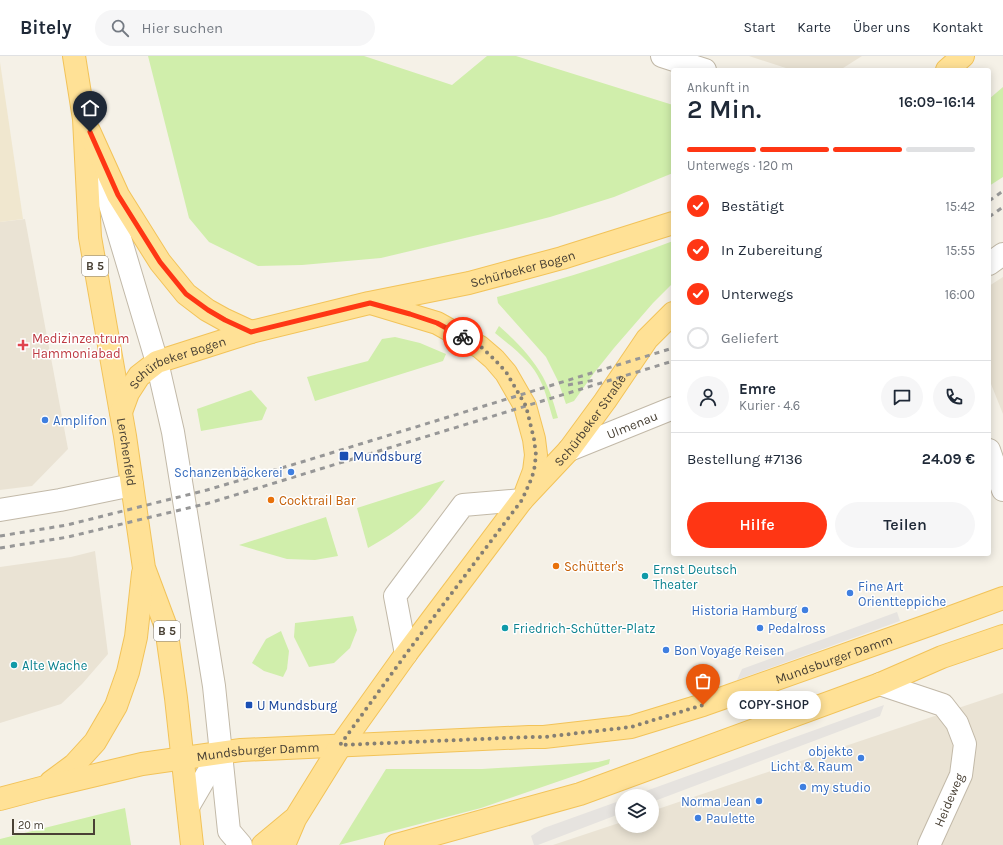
<!DOCTYPE html>
<html lang="de">
<meta charset="utf-8">
<style>
body{margin:0;font-family:Karla,sans-serif;background:#f6f6f7;color:#1f2937;height:100vh;display:flex;flex-direction:column;font-size:15px;white-space:nowrap}
*{box-sizing:border-box;margin:0}
p{font-size:13px;color:#747a83}
.icon{flex:none;width:22px;height:22px;fill:none;stroke:currentColor;stroke-width:2;stroke-linecap:round;stroke-linejoin:round}
.map{position:relative;flex:1;overflow:hidden}
.sheet{position:absolute;left:671px;top:12px;width:320px;height:488px;display:flex;flex-direction:column;background:#fff;border-radius:4px;box-shadow:0 2px 10px #0003}
.sheet>*{flex:none}
.fabs{position:absolute;left:615px;top:733px;display:grid;gap:8px}
.fabs a{display:grid;place-items:center;width:44px;height:44px;border-radius:50%;background:#fff;box-shadow:0 2px 10px #0003;font-size:20px}
.scale{position:absolute;left:12px;bottom:10px;width:83px;box-sizing:border-box;padding-left:4px;border:2px solid #494135;border-top:0;font-size:11px;line-height:14px;white-space:nowrap;color:#494135;-webkit-text-stroke:3px #fff;paint-order:stroke}
.pin{position:absolute;display:grid;place-items:center;width:34px;height:34px;color:#fff;margin:-41px -17px;border-radius:50% 50% 50% 0;rotate:-45deg;box-shadow:0 0 4px #0007}
.pin .icon{rotate:45deg}
.courier{position:absolute;display:grid;place-items:center;width:40px;height:40px;margin:-20px;border:3px solid #ff3614;border-radius:50%;background:#fff;color:#222;box-shadow:0 1px 5px #0007}
.bubble{position:absolute;height:28px;border-radius:14px;background:#fff;box-shadow:0 2px 10px #0003;font-size:13px;font-weight:600;line-height:28px;text-align:center}
.overview em{font-style:normal;font-weight:600}
.overview div{display:flex;flex-direction:column-reverse}
.overview{display:flex;align-items:center;justify-content:space-between;height:68px;padding:0 16px}
h1{font-size:26px;font-weight:600;line-height:30px}
.bar{display:grid;grid-template-columns:repeat(4,1fr);gap:6px 4px;align-content:center;height:48px;padding:0 16px}
.bar i{height:5px;border-radius:3px;background:#e0e1e3}
.bar .current{background:#ff3614}
.bar p{grid-column:span 4}
.line{display:flex;align-items:center;gap:10px;padding:0 16px;border-top:1px solid #e0e1e3}
.line div{flex:1}
.round{display:grid;place-items:center;flex:none;width:42px;height:42px;border-radius:21px;background:#f6f6f7}
ol{padding:0 16px;list-style:none}
li{display:flex;align-items:center;gap:12px;height:44px}
li p{margin-inline-start:auto}
li .icon{padding:4px;border-radius:50%;background:#ff3614;color:#fff;stroke-width:4}
li:last-child{color:#747a83}
li i{width:22px;height:22px;border:2px solid #e0e1e3;border-radius:50%}
.cta{display:flex;gap:8px;margin-top:auto;padding:8px 16px}
.cta a{flex:1;height:46px;border-radius:24px;background:#ff3614;color:#fff;font-size:16px;font-weight:600;line-height:46px;text-align:center}
.cta a+a{background:#f6f6f7;color:#1f2937}
header{display:flex;align-items:center;gap:24px;box-sizing:border-box;height:56px;padding:0 20px;background:#fff;border-bottom:1px solid #e0e1e3}
header strong{font-size:19px}
nav{display:flex;gap:22px;margin-inline-start:auto;font-size:14px}
.search{width:280px;height:36px;background:#f6f6f7;display:flex;align-items:center;gap:10px;box-sizing:border-box;padding:0 14px;border-radius:22px;color:#747a83;font-size:15px}
.map>svg:first-child{display:block}
.residential{fill:#eae3d4}
.education{fill:#f0e7cf}
.green{fill:#d0eeab}
.parking{fill:#e6e3df}
.lines{fill:none;stroke-linecap:round;stroke-linejoin:round}
.minor-casing{stroke:#c2b9a8;stroke-width:24}
.major-casing{stroke:#f2c359;stroke-width:24}
.minor{stroke:#fff;stroke-width:22}
.major{stroke:#ffe196;stroke-width:22}
.rail{stroke:#979797;stroke-width:3;stroke-dasharray:5 5;stroke-linecap:butt}
.done{stroke:#857f73;stroke-width:4;stroke-dasharray:0 7.2}
.route{stroke:#ff3614;stroke-width:5}
.health-dot{fill:#e0444e;stroke:#fff;stroke-width:1.5}
.shop-dot{fill:#3f7fe0;stroke:#fff;stroke-width:1.5}
.transit-dot{fill:#1a4fb4;stroke:#fff;stroke-width:1.5}
.food-dot{fill:#e8710a;stroke:#fff;stroke-width:1.5}
.culture-dot{fill:#0f9aa8;stroke:#fff;stroke-width:1.5}
.labels{text-anchor:middle;dominant-baseline:central;stroke-width:3;stroke-linejoin:round;paint-order:stroke}
.shield{fill:#fff;stroke:#807a72;stroke-width:1}
.shield-label{font-size:12px;font-weight:bold;fill:#494135}
.street-label{font-size:13px;fill:#494135;stroke:#fff}
.health-label{font-size:13px;fill:#be3a42;stroke:#fff;text-anchor:start}
.shop-label{font-size:13px;fill:#366cbe;stroke:#fff;text-anchor:start}
.transit-label{font-size:13px;fill:#164399;stroke:#fff;text-anchor:start}
.food-label{font-size:13px;fill:#c56008;stroke:#fff;text-anchor:start}
.culture-label{font-size:13px;fill:#0d838f;stroke:#fff;text-anchor:start}
</style>
<header>
<strong>Bitely</strong>
<div class="search"><svg class="icon" aria-label="search" viewBox="0 0 24 24"><circle cx="10" cy="10" r="6"/><path d="M15 15l6 6"/></svg>Hier suchen</div>
<nav><a>Start</a><a>Karte</a><a>Über uns</a><a>Kontakt</a></nav>
</header>
<div class="map">
<svg width="1003" height="789" viewBox="0 0 1003 789">
<rect width="100%" height="100%" fill="#f5f1e7"/>
<!-- residential -->
<g class="residential">
<path d="M749,0h113l-22,14h-48z"/>
<path d="M25,163l43,230 -36,37 -32,4v-268z"/>
<path d="M1003,221v137l-14,-35v-93z"/>
<path d="M95,495l13,103 -26,30 -21,20 -61,19v-156l71,-10z"/>
<path d="M1003,637v152h-450l69,-23v4h30v-15z"/>
</g>
<!-- education -->
<path class="education" d="M0,6l23,157 -23,3z"/>
<!-- green -->
<g class="green">
<path d="M148,0h216l88,29 35,-29h29l157,49v68l-59,24 -64,20 -43,11 -126,30 -79,7 -44,1 -49,-24 -20,-24z"/>
<path d="M1003,31v90l-14,9v-87z"/>
<path d="M673,185v42l-20,20 -39,45 -20,25 -20,28 -8,3 -8,-23 -12,-24 -48,-54 -1,-6c59,-16 118,-34 176,-56z"/>
<path d="M499,270c17,15 33,31 44,51 7,13 11,27 15,41l-5,1c-4,-13 -7,-27 -13,-39 -8,-18 -29,-34 -45,-47z"/>
<path d="M395,281l25,6 26,11 -3,7 -128,40 -8,-24 61,-16 14,-22z"/>
<path d="M251,334l16,18 -5,12 -61,11 -4,-22z"/>
<path d="M445,424c-11,14 -21,29 -35,40 -13,11 -28,20 -42,28l-11,-40z"/>
<path d="M326,461l12,39 -23,4 -28,-1 -48,-14z"/>
<path d="M353,560l4,14 -7,18 -16,15 -25,4 -15,-30 1,-14z"/>
<path d="M281,575l8,20 -2,18 -4,8 -19,-6 -12,-8 14,-24z"/>
<path d="M610,703l-1,5 -128,44 -142,37 47,-76h96l116,-7z"/>
<path d="M125,752l6,37h-131v-6z"/>
</g>
<!-- parking -->
<g class="parking">
<path d="M897,556l3,9 -163,59 5,-11z"/>
<path d="M884,649l-4,11 -228,86v-6h-20z"/>
<path d="M622,744v13l-84,32h-4l-3,-9 13,-8z"/>
</g>
<g class="lines">
<defs>
<g id="minor">
<path d="M662,0l43,14"/>
<path d="M100,115l57,191 16,70 41,254 15,145 12,14"/>
<path d="M989,208l14,-10"/>
<path id="s1" d="M569,394l104,-42"/>
<path d="M989,394l14,40"/>
<path d="M0,454l60,-10 72,-15"/>
<path d="M406,598l-11,-58 68,-91 59,-5"/>
<path d="M880,628l63,21 14,18 8,21 -4,31 -32,70"/>
<path d="M188,751l32,-55"/>
</g>
<g id="major">
<path id="s2" d="M74,0l10,63 6,118 35,199 19,132 22,59 10,71 16,147"/>
<path d="M947,14l16,-14"/>
<path d="M89,75l29,64 42,67 26,32 21,16 18,10 26,12"/>
<path d="M374,248l63,19 43,24 14,12 12,14 19,33 9,33 2,16 -2,16 -8,21"/>
<path id="s3" d="M121,356l7,-19 11,-17 18,-14 94,-30 118,-29 100,-20 93,-25 111,-35"/>
<path d="M51,726l23,-17 21,-23 21,-36 12,-34 8,-35 7,-64"/>
<path id="s4" d="M0,743l45,-12 97,-23 99,-14 288,-13h15l87,-10 72,-22 229,-81 71,-26"/>
<path d="M263,789l30,-25"/>
<path id="s5" d="M284,789l11,-26 46,-74 65,-91 116,-154 47,-50 36,-49 42,-62 26,-26"/>
<path d="M396,789l184,-51 300,-110 62,-27 61,-21"/>
</g>
</defs>
<!-- minor casing -->
<use href="#minor" class="minor-casing"/>
<!-- major casing -->
<use href="#major" class="major-casing"/>
<!-- minor -->
<use href="#minor" class="minor"/>
<!-- major -->
<use href="#major" class="major"/>
<!-- rail -->
<g class="rail">
<path d="M989,145l14,-10"/>
<path d="M989,161l14,-10"/>
<path d="M568,329l27,-5"/>
<path d="M0,480l67,-11 140,-35 98,-29 368,-113"/>
<path d="M0,492l68,-11 141,-34 464,-142"/>
</g>
</g>
<g class="lines">
<!-- done -->
<path class="done" d="M463,281l17,9 14,13 12,13 20,34 8,33 2,16 -2,16 -4,11 -8,18 -116,154 -66,91 189,-8h15l87,-10 72,-22"/>
<!-- route -->
<path class="route" d="M90,76l28,63 42,67 26,32 22,16 17,10 26,12 119,-29 40,11 27,9 26,14"/>
</g>
<!-- markers -->
<path class="health-dot" d="M21 283h4v4h4v4h-4v4h-4v-4h-4v-4h4z"/>
<g class="shop-dot">
<circle cx="45" cy="364" r="4"/>
<circle cx="291" cy="416" r="4"/>
<circle cx="850" cy="537" r="4"/>
<circle cx="805" cy="554" r="4"/>
<circle cx="760" cy="572" r="4"/>
<circle cx="666" cy="594" r="4"/>
<circle cx="861" cy="702" r="4"/>
<circle cx="803" cy="731" r="4"/>
<circle cx="759" cy="745" r="4"/>
<circle cx="698" cy="762" r="4"/>
</g>
<g class="transit-dot">
<rect x="339" y="395" width="10" height="10" rx="2"/>
<rect x="245" y="645" width="8" height="8" rx="2"/>
</g>
<g class="food-dot">
<circle cx="271" cy="444" r="4"/>
<circle cx="556" cy="510" r="4"/>
</g>
<g class="culture-dot">
<circle cx="645" cy="520" r="4"/>
<circle cx="505" cy="572" r="4"/>
<circle cx="14" cy="609" r="4"/>
</g>
<g class="labels">
<!-- shield labels -->
<g class="shield">
<rect x="82" y="200" width="26" height="20" rx="3"/>
<rect x="154" y="565" width="26" height="20" rx="3"/>
</g>
<g class="shield-label">
<text x="95" y="210">B 5</text>
<text x="167" y="575">B 5</text>
</g>
<!-- street labels -->
<g class="street-label">
<text stroke="none"><textPath href="#s3" startOffset="441">Schürbeker Bogen</textPath></text>
<text stroke="none"><textPath href="#s3" startOffset="81">Schürbeker Bogen</textPath></text>
<text stroke="none"><textPath href="#s5" startOffset="525">Schürbeker Straße</textPath></text>
<text stroke="none"><textPath href="#s1" startOffset="68">Ulmenau</textPath></text>
<text stroke="none"><textPath href="#s2" startOffset="400">Lerchenfeld</textPath></text>
<text stroke="none"><textPath href="#s4" startOffset="851">Mundsburger Damm</textPath></text>
<text stroke="none"><textPath href="#s4" startOffset="263">Mundsburger Damm</textPath></text>
<text transform="translate(949 744) rotate(-67)">Heideweg</text>
</g>
<!-- health labels -->
<g class="health-label">
<text x="32" y="282">Medizinzentrum<tspan x="32" dy="15">Hammoniabad</tspan></text>
</g>
<!-- shop labels -->
<g class="shop-label">
<text x="53" y="364">Amplifon</text>
<text x="283" y="416" text-anchor="end">Schanzenbäckerei</text>
<text x="858" y="530">Fine Art<tspan x="858" dy="15">Orientteppiche</tspan></text>
<text x="797" y="554" text-anchor="end">Historia Hamburg</text>
<text x="768" y="572">Pedalross</text>
<text x="674" y="594">Bon Voyage Reisen</text>
<text x="853" y="695" text-anchor="end">objekte<tspan x="853" dy="15">Licht &amp; Raum</tspan></text>
<text x="811" y="731">my studio</text>
<text x="751" y="745" text-anchor="end">Norma Jean</text>
<text x="706" y="762">Paulette</text>
</g>
<!-- transit labels -->
<g class="transit-label">
<text x="353" y="400">Mundsburg</text>
<text x="257" y="649">U Mundsburg</text>
</g>
<!-- food labels -->
<g class="food-label">
<text x="279" y="444">Cocktrail Bar</text>
<text x="564" y="510">Schütter's</text>
</g>
<!-- culture labels -->
<g class="culture-label">
<text x="653" y="513">Ernst Deutsch<tspan x="653" dy="15">Theater</tspan></text>
<text x="513" y="572">Friedrich-Schütter-Platz</text>
<text x="22" y="609">Alte Wache</text>
</g>
</g>
</svg>
<div class="fabs">
<a><svg class="icon" aria-label="layers" viewBox="0 0 24 24"><path d="M12 4l9 5-9 5-9-5zM3 14l9 5 9-5"/></svg></a>
</div>
<div class="scale">20 m</div>
<div class="pin" style="left:703px;top:649px;background:#ea580c"><svg class="icon" aria-label="bag" viewBox="0 0 24 24"><path d="M5 8h14l-1 12H6zM9 8a3 3 0 0 1 6 0"/></svg></div>
<div class="pin" style="left:90px;top:76px;background:#1f2937"><svg class="icon" aria-label="home" viewBox="0 0 24 24"><path d="M3 11l9-7 9 7M6 9v11h12V9"/></svg></div>
<div class="courier" style="left:463px;top:281px"><svg class="icon" aria-label="bike" viewBox="0 0 24 24"><circle cx="6" cy="16" r="4"/><circle cx="18" cy="16" r="4"/><path d="M6 16l4-8h5l3 8M10 8l3 8H6M13 5h3"/></svg></div>
<div class="bubble" style="left:727px;top:635px;width:94px">COPY-SHOP</div>
<section class="sheet">
<div class="overview"><div><h1>2 Min.</h1><p>Ankunft in</p></div><em>16:09–16:14</em></div>
<div class="bar"><i class="current"></i><i class="current"></i><i class="current"></i><i></i><p>Unterwegs · 120 m</p></div>
<ol>
<li><svg class="icon" aria-label="check" viewBox="0 0 24 24"><path d="M5 12l5 5 9-10"/></svg>Bestätigt<p>15:42</p></li>
<li><svg class="icon" aria-label="check" viewBox="0 0 24 24"><path d="M5 12l5 5 9-10"/></svg>In Zubereitung<p>15:55</p></li>
<li><svg class="icon" aria-label="check" viewBox="0 0 24 24"><path d="M5 12l5 5 9-10"/></svg>Unterwegs<p>16:00</p></li>
<li><i></i>Geliefert</li>
</ol>
<div class="line" style="height:72px"><a class="round"><svg class="icon" aria-label="person" viewBox="0 0 24 24"><circle cx="12" cy="8" r="4"/><path d="M4 21q1-7 8-7t8 7"/></svg></a><div><b>Emre</b><p>Kurier · 4.6</p></div><a class="round"><svg class="icon" aria-label="chat" viewBox="0 0 24 24"><path d="M4 5h16v11H9l-5 4z"/></svg></a><a class="round"><svg class="icon" aria-label="phone" viewBox="0 0 24 24"><path d="M5 4h4l2 5-3 2q2 4 5 5l2-3 5 2v4C11 20 4 13 5 4z"/></svg></a></div>
<div class="line" style="height:52px"><div>Bestellung #7136</div><b>24.09 €</b></div>
<div class="cta"><a>Hilfe</a><a>Teilen</a></div>
</section>
</div>
